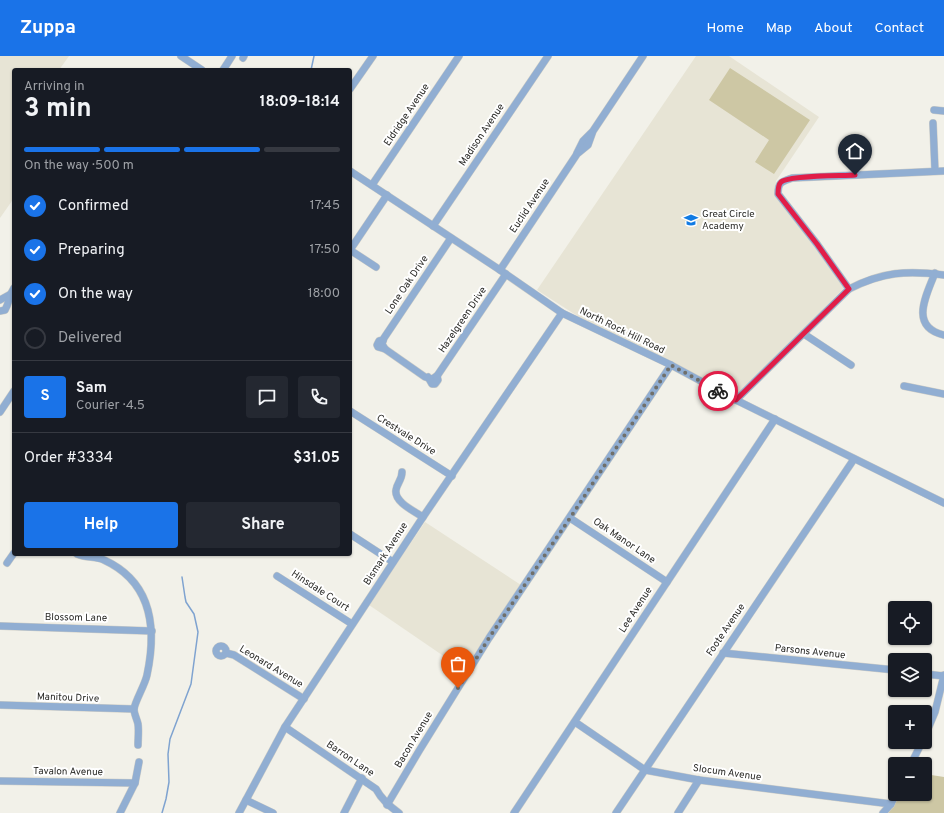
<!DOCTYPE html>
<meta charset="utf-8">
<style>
body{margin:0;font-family:Overpass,sans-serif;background:#242831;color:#f1f3f6;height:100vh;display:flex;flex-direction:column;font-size:15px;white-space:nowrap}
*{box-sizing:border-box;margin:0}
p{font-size:13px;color:#9ea1a6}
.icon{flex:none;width:22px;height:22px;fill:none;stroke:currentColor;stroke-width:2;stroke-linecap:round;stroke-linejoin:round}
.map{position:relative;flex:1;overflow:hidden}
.drawer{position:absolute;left:12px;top:12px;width:340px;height:488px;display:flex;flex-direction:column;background:#171b24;border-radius:4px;box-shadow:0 1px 3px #0004}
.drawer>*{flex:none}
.buttons{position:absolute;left:888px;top:545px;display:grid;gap:8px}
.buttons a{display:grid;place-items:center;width:44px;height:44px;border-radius:4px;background:#171b24;box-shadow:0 1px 3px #0004;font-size:20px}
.pin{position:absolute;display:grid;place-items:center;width:34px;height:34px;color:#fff;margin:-41px -17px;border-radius:50% 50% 50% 0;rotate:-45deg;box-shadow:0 0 4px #0007}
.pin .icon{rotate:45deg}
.courier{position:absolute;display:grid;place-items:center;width:40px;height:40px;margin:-20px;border:3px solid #e11d48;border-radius:50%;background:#fff;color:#222;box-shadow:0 1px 5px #0007}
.summary em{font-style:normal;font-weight:700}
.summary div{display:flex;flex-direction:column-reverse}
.summary{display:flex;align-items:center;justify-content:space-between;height:68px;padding:0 12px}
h1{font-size:26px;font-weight:700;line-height:30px}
.bar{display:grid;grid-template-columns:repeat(4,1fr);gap:6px 4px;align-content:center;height:48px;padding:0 12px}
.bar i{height:5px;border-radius:3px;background:#363941}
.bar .active{background:#1a73e8}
.bar p{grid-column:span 4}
.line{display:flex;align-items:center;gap:10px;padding:0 12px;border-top:1px solid #363941}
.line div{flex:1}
.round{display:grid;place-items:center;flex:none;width:42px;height:42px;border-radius:4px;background:#242831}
ol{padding:0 12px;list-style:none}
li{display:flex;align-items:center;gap:12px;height:44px}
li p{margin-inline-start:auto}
li .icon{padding:4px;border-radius:50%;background:#1a73e8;color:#fff;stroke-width:4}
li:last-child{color:#9ea1a6}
li i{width:22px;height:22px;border:2px solid #363941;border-radius:50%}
.action{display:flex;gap:8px;margin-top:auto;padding:8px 12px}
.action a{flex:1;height:46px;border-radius:4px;background:#1a73e8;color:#fff;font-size:16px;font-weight:700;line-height:46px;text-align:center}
.action a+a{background:#242831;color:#f1f3f6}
header{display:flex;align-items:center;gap:24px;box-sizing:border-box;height:56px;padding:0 20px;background:#1a73e8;color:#fff}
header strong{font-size:19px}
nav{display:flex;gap:22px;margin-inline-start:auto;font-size:14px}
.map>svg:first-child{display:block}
.built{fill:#e7e4d5}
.green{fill:#cdc7a4}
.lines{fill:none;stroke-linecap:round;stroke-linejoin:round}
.stream{stroke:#7fa3d0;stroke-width:1.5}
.minor-casing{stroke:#cecdc6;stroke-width:8}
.minor{stroke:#91aed2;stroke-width:7}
.done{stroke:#70706b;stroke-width:4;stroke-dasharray:0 7.2}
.route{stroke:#e11d48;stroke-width:5}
.labels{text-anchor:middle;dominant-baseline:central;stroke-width:4;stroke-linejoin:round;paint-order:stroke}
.street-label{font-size:10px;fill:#2a2a27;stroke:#fff}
.poi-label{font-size:10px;fill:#2a2a27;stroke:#fff;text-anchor:start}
</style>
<header>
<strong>Zuppa</strong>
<nav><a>Home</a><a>Map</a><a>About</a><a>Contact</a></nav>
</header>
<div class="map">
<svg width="944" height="757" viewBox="0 0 944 757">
<rect width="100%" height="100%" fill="#f2f1e9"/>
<!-- built -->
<g class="built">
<path d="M0,0h69l-10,14h-45v128l-14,20z"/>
<path d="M696,0h33l90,61 -43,64 -1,12 68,92 1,3 -105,105 -3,2 -157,-78 -42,-27z"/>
<path d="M425,466l96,63 -57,85 -95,-65z"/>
</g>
<!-- green -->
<g class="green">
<path d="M730,12l80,52 -36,54 -19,-12 14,-22 -60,-40z"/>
<path d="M925,718l19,3v36h-56l8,-11 4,-8h25z"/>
</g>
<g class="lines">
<!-- stream -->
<g class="stream">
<path d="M311,14l3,-14"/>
<path d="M162,757l4,-14 3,-17 -1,-28 2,-15 21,-55 7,-52 -4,-18 -8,-12 -1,-5 -3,-20"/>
</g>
<defs>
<g id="minor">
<path d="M181,0l21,14"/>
<path d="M243,2l1,-2"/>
<path d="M223,14l9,-14"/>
<path d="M350,33l23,-33"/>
<path d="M934,54l10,1"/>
<path d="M933,67l2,48"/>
<path d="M577,97l6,-12 8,-8"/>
<path d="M350,115l150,99 62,43 109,52 65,35 208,103"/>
<path d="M372,129l87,-129"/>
<path d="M433,170l115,-170"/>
<path d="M451,182l-67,100 -2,6 3,5 40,28 7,2 5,-3 69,-102"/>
<path d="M376,211l-26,-17 37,-55"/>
<path d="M500,214l77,-116 11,-9 5,-14 50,-75"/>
<path d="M935,217c-9,23 -26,54 9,62"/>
<path d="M849,233l-32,-45 -39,-50c0,-12 3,-12 14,-16l152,-7"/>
<path d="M0,244l9,-5"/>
<path d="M0,255l5,-1c5,-9 3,-13 9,-22"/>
<path d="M804,278l47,31"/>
<path d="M383,284l-4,1 -2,4 1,2 7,2"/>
<path d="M428,321l4,7h3l3,-4 -1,-4"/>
<path d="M904,330l40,8"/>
<path d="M736,344l113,-111c33,-17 58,-19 95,-14"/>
<path d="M350,355l102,65"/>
<path d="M0,356l14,-21"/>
<path d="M402,416c0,8 -5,11 -6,18 -2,12 18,21 27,27"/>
<path d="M570,462l97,64"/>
<path d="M350,478l43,28"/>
<path d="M77,498c9,4 19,2 27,6 48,22 53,68 43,115 -2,10 -12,26 -13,34 0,5 3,10 4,15 1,7 0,14 0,21"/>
<path d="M7,507l7,-10"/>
<path d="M277,520l75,48"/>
<path d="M0,570l152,5"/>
<circle cx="221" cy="595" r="5"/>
<path d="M226,597l8,2 70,44"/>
<path d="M723,597l172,17"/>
<path d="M925,618l19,2"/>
<path d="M0,649l134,4"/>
<path d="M575,666l70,48 54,10 192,24"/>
<path d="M285,671l91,62c6,11 13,17 23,24"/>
<path d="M925,680l10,-24 9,-37"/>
<path d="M911,708l11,-22"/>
<path d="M0,725l135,2"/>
<path d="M246,744l27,13"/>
<path d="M387,749l32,-54 70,-113 182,-273"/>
<path d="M120,757l15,-30 4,-21"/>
<path d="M239,757l46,-86 138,-210 139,-204"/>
<path d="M344,757l18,-35"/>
<path d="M514,757l261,-394"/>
<path d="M616,757l238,-354"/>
<path d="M678,757l21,-33"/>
<path d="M883,757l8,-9 5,-10"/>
</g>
</defs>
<!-- minor casing -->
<use href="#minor" class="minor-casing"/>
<!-- minor -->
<use href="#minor" class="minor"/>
</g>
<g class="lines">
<!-- done -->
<path class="done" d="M458,632l31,-50 81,-120 101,-153 47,26"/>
<!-- route -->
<path class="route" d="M718,335l18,9 113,-111 -32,-45 -39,-50c0,-4 0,-9 3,-12 9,-7 61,-6 74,-7"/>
</g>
<!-- icons -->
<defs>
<symbol id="school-bare" viewBox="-9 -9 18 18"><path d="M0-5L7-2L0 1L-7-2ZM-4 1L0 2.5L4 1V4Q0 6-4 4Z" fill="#117be3" stroke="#fff" stroke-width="2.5" paint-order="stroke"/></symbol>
</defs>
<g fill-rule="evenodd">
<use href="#school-bare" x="681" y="154" width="20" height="20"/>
</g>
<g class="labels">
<!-- street labels -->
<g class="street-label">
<text transform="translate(407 59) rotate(-56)">Eldridge Avenue</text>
<text transform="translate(482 79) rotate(-56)">Madison Avenue</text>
<text transform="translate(530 150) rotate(-56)">Euclid Avenue</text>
<text transform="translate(407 229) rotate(-56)">Lone Oak Drive</text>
<text transform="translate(463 264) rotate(-56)">Hazelgreen Drive</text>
<text transform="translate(622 275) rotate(26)">North Rock Hill Road</text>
<text transform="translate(406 379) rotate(32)">Crestvale Drive</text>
<text transform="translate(624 485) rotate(34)">Oak Manor Lane</text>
<text transform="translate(386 498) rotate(-57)">Bismark Avenue</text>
<text transform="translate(320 535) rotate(33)">Hinsdale Court</text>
<text transform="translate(636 554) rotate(-57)">Lee Avenue</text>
<text transform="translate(76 562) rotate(1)">Blossom Lane</text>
<text transform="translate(726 574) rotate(-56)">Foote Avenue</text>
<text transform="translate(810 596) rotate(6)">Parsons Avenue</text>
<text transform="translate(271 611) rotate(31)">Leonard Avenue</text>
<text transform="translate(68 642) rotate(2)">Manitou Drive</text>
<text transform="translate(414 684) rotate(-59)">Bacon Avenue</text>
<text transform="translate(350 703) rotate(34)">Barron Lane</text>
<text transform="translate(68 716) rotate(1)">Tavalon Avenue</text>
<text transform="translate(727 717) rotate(8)">Slocum Avenue</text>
</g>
<!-- poi labels -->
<g class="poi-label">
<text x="702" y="158">Great Circle<tspan x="702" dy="12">Academy</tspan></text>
</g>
</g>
</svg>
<div class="buttons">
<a><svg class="icon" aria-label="locate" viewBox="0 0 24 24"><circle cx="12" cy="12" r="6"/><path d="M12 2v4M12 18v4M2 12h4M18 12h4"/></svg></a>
<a><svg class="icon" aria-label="layers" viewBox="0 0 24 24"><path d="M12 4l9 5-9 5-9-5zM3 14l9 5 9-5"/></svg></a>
<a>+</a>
<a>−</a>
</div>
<div class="pin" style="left:458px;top:632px;background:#ea580c"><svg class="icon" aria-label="bag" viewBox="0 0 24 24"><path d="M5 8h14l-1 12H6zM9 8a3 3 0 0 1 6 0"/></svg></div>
<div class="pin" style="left:855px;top:119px;background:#1f2937"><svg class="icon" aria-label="home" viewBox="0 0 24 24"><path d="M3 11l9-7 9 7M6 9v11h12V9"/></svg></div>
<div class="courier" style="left:718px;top:335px"><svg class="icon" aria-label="bike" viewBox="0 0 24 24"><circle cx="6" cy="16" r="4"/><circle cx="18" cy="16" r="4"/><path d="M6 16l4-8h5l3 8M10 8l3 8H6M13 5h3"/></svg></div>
<section class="drawer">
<div class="summary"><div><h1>3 min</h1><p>Arriving in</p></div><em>18:09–18:14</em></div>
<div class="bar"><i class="active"></i><i class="active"></i><i class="active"></i><i></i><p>On the way · 500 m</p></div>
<ol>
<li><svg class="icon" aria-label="check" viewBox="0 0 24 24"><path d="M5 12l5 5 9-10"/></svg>Confirmed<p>17:45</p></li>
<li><svg class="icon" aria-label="check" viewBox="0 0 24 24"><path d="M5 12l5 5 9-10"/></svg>Preparing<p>17:50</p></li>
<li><svg class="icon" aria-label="check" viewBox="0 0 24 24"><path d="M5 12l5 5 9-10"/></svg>On the way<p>18:00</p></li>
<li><i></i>Delivered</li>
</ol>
<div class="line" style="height:72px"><b class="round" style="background:#1a73e8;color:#fff">S</b><div><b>Sam</b><p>Courier · 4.5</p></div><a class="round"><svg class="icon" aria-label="chat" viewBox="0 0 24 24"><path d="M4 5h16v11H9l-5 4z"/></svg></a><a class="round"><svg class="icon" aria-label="phone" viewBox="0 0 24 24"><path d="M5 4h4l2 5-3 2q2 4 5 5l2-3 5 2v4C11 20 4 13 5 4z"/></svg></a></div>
<div class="line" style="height:52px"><div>Order #3334</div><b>$31.05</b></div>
<div class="action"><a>Help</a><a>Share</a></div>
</section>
</div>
